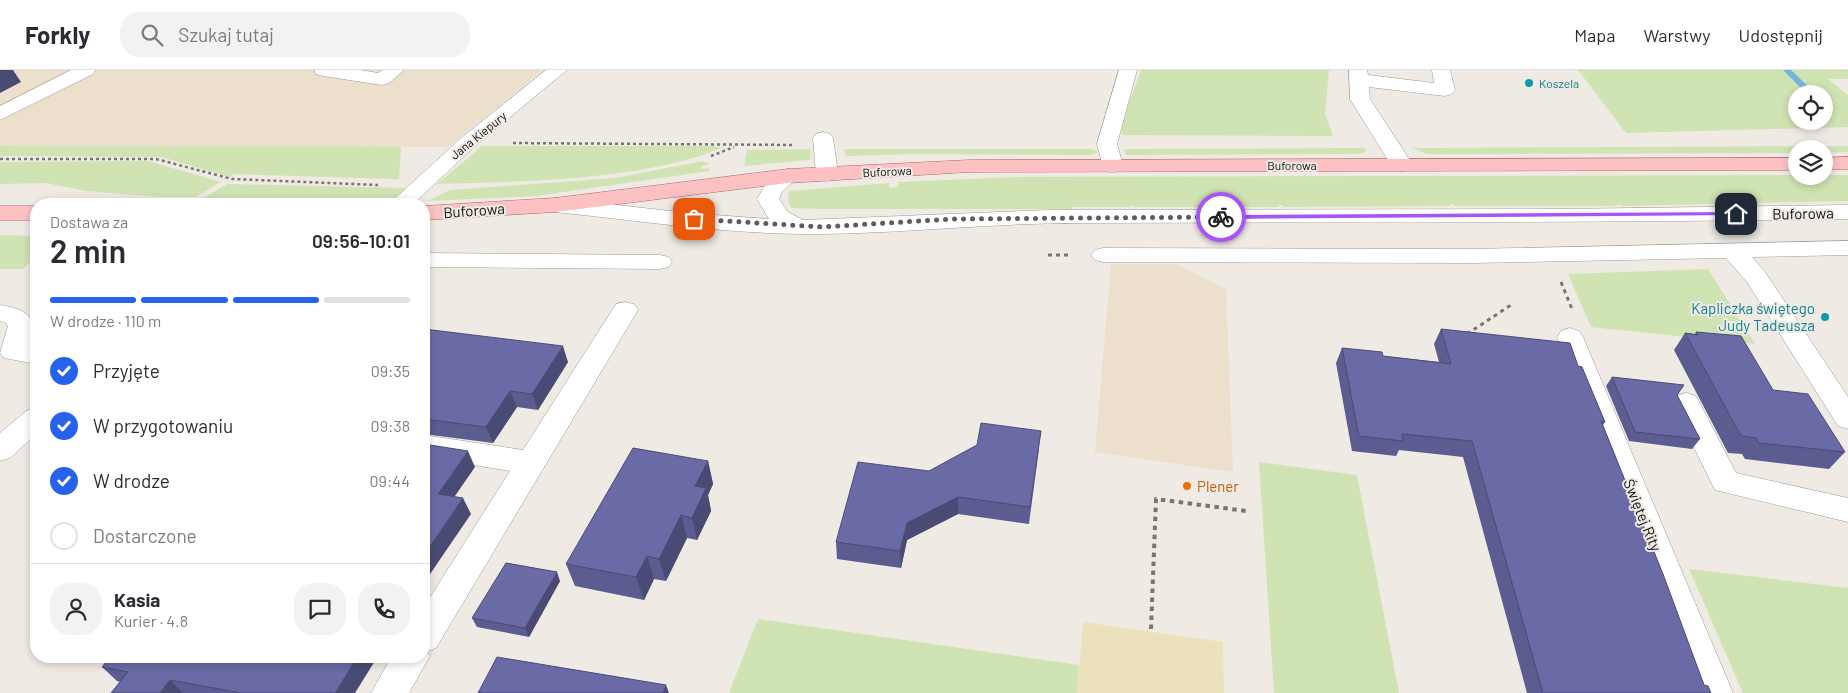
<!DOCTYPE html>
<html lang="pl">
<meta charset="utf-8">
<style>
body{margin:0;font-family:Barlow,sans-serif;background:#f2f2f3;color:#2b2b33;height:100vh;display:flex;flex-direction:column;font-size:19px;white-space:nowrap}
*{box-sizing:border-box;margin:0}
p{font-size:16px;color:#7c7c81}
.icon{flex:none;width:28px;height:28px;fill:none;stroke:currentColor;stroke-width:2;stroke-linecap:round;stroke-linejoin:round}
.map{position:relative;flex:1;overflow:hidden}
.details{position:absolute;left:30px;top:128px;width:400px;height:465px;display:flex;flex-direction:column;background:#fff;border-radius:20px;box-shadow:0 2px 8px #0003}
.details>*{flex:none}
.buttons{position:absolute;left:1788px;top:15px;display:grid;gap:10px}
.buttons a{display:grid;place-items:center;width:45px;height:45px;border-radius:50%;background:#fff;box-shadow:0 2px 8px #0003;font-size:25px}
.pin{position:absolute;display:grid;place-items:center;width:42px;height:42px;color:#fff;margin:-21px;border-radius:10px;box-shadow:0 2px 8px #0006}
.courier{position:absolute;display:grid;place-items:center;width:50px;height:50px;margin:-25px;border:4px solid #a855f7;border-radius:50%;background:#fff;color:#222;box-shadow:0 1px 6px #0007}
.overview em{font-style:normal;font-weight:600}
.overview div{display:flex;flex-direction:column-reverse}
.overview{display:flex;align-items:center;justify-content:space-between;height:85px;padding:0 20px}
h1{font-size:32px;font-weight:600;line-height:38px}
.bar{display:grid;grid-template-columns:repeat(4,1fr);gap:8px 5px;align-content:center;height:60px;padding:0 20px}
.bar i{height:6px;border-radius:4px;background:#e1e1e2}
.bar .on{background:#2563eb}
.bar p{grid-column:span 4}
.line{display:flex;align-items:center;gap:12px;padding:0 20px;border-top:1px solid #e1e1e2}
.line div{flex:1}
.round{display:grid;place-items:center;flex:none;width:52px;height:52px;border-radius:20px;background:#f2f2f3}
ol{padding:0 20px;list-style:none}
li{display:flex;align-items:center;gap:15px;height:55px}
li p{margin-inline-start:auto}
li .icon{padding:5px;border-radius:50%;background:#2563eb;color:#fff;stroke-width:4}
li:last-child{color:#7c7c81}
li i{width:28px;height:28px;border:2px solid #e1e1e2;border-radius:50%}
header{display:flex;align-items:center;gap:30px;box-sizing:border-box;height:70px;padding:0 25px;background:#fff;border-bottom:1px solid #e1e1e2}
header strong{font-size:24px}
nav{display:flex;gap:28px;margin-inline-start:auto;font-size:18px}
.search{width:350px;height:45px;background:#f2f2f3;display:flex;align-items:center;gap:12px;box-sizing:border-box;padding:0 18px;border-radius:20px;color:#7c7c81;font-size:19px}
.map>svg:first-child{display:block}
.commercial{fill:#ecdfcc}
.green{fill:#d0e3b2;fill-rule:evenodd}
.sand{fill:#ebe2bc}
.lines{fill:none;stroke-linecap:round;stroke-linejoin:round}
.stream{fill:#74b5e0;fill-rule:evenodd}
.minor-casing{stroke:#9f9894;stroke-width:1}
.major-casing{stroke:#aa676b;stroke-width:1}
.path-far2{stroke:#797572;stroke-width:2.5;stroke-dasharray:3 3;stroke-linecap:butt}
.path-far1{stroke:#797572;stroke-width:3;stroke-dasharray:4 4;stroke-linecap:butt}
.path{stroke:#797572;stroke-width:4;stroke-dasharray:4.5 4.5;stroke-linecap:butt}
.minor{fill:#fff;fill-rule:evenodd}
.major{fill:#fdc1c4;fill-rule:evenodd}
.wall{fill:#5b5c8f}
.shaded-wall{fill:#4a4b74}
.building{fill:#6a6ba6;stroke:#4a4b74}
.route{fill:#a855f7}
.done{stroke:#5f5c59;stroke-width:5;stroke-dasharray:0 9}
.culture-dot{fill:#0f9aa8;stroke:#f0eae5;stroke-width:2}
.food-dot{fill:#e8710a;stroke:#f0eae5;stroke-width:2}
.labels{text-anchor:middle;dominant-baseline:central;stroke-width:4;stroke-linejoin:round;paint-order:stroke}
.far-culture-label{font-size:12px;fill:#0d838f;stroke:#f0eae5;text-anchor:start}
.far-street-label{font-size:12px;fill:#110f0d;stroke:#f0eae5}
.street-label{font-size:15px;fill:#110f0d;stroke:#f0eae5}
.culture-label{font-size:15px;fill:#0d838f;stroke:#f0eae5;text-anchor:end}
.food-label{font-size:15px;fill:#c56008;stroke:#f0eae5;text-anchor:start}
</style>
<header>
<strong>Forkly</strong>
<div class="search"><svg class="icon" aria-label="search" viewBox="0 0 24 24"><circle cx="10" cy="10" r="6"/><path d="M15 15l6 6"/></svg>Szukaj tutaj</div>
<nav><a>Mapa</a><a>Warstwy</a><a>Udostępnij</a></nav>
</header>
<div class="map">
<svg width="1848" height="623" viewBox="0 0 1848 623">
<rect width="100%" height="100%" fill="#f0eae5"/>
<!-- commercial -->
<g class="commercial">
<path d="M0,0h543l-95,77h-47l-401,-1z"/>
<path d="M1111,194h64l51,25 7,183 -138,-20z"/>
</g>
<!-- green -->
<g class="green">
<path d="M1141,0h188l-4,44 8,22 -211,-1 -1,-10z"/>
<path d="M1578,0h270v9h-20l20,16v32l-222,6zM1796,24h28v27h-28z"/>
<path d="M0,76l401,1 -2,32h-8l-157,-5 -4,3 -69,-20 -161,-1z"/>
<path d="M482,76h231l9,2c-83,33 -195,33 -285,36z"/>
<path d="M1848,76v6l-24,1v-4h-28v4l-369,1 -15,-6z"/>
<path d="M1366,78l-2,5 -8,1 -230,1 -2,-6z"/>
<path d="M810,79l1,9 -2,2 -65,6 3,-16z"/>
<path d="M844,79h247l6,2v2l-8,2 -173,-1 -70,2z"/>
<path d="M148,91l73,21 -26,15h-34l-75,-6 -40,-8 -46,1v-22z"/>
<path d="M703,91l7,3 -8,2v3l7,-1v3l-173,25 -109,5 23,-11 165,-12z"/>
<path d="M1796,105h52v26l-225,5 -5,-2 -1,2h-163l-2,-2 -4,2 -164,1 -5,-3v3h-144l-4,-2 -2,2h-57v2h-251l-30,-1 -3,-6 1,-11 100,-8 1,5 8,-1v-5l118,-5z"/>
<path d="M227,114l181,4 -13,15 -198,-1z"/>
<path d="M0,165l36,1v21l-13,12h-23z"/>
<path d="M1708,199l47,75 -164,-17 -23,-53z"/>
<path d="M1259,392l98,13 42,218h-125z"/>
<path d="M1689,499l159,19v105h-105z"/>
<path d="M758,549l321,46 -2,28h-348z"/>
</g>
<!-- sand -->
<path class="sand" d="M1083,552l140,20 1,51h-147z"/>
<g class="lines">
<!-- stream -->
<path class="stream" d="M1783,0h8l25,24h-9z"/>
<defs>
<g id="minor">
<path d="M71,0h24l-2,4 -93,46v-14z"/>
<path d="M314,0h46l18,3 5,-3h21l-15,13 -7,2 -59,-9 -7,-2z"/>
<path d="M546,0h21l-93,77 -61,57h-24l71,-65z"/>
<path d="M1119,0h18l-20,74 6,22 -3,5 -8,1 -8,-1 -7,-27z"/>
<path d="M1349,0h18l1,5 66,8 -2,-13h18l5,20 -3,4 -7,2 -76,-9 1,12 43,66 -3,5 -8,1 -8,-1 -44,-71z"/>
<path d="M823,62l7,2 3,4 5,36 -3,5 -8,2 -8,-2 -3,-5 -3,-36 3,-4z"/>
<path d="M788,99l8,2 3,5 -17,16 -3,7 9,13 15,8 245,-10 512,-1 288,-4v14c-256,4 -512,3 -768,4 -86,0 -173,10 -259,11 -89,1 -178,-13 -266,-22l-8,-2 -3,-5 3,-5 8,-2 133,15 81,6 -12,-20c7,-13 16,-26 31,-30z"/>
<path d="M1848,171v14l-96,2 13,15 83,125v32l-10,-3 -91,-144 -21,-24 -253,5 -370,-1 -8,-2 -4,-5 4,-5 8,-2 370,1z"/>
<path d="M424,183l236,2 9,2 3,5 -3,5 -9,2 -236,-2z"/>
<path d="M625,232l9,2 4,6 -202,338 -9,3 3,5 -21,37h-38l21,-37h32v-49l86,-136 -86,-14v-22l99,15 93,-146z"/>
<path d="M0,235c26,4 40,12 30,40l6,1v18l-32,-6 -4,-5 8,-27 -2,-3 -6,-2z"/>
<path d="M1570,258l9,3 4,6 150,356h-36l-140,-356 4,-6z"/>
<path d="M1686,323l10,3 40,77 112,25v24l-133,-32 -43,-87 4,-7z"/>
<path d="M36,338v26l-26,24 -10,3v-28l26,-22z"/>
</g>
<g id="major">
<path d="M1848,87v12l-24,1v-12z"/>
<path d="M1796,88v12l-827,2 -181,11 -233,29 -131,8v-14l131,-8 233,-29 181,-9z"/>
<rect x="0" y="136" width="36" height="14"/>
</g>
</defs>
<!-- minor casing -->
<use href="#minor" class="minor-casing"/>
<!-- major casing -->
<use href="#major" class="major-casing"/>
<!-- path-far2 -->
<g class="path-far2">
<path d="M513,73l281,2"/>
<path d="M711,86l23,-9"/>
<path d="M0,89h156l76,20 146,6"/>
</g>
<!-- path-far1 -->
<g class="path-far1">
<path d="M1048,185h22"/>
<path d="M1561,212l11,27"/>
<path d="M1467,264l44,-29"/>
</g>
<!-- path -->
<path class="path" d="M1151,559l5,-130 90,12"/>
<!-- minor -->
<use href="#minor" class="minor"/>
<!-- major -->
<use href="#major" class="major"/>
</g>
<!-- wall -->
<g class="wall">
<path d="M424,259l144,33 -30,48 -21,-3 -24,36 -69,-9z"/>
<path d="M1441,259l137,37 27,56 -2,3 101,260 7,8h-184l-64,-236 -64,-7 -3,6 -44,-5 -16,-88 6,-15 41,8 56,6 -5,-18z"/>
<path d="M1696,262l77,58 72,62 -16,17 -84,-10 -3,-5 -14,-1 -54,-103 11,-17 10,1z"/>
<path d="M1612,307l65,18 23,44 -8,10 -63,-8 -23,-55z"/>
<path d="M1039,378l-10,76 -71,-10 -51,26 -6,28 -64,-9 -1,-17 93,-71z"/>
<path d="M708,391l5,23 -5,11 3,16 -14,29 -10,-2 -21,43 -12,-2 -10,21 -69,-14 -9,-22z"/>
<path d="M560,511l-31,56 -52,-10 -5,-9z"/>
<path d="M102,597l253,26h-244l9,-11 -3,-1z"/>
</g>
<!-- shaded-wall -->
<g class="shaded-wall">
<path d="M0,0h13l8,12 -21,11z"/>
<path d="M563,276l5,16 -30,48 -6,-16z"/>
<path d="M510,321l7,16 -24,36 -7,-16z"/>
<path d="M468,381l7,16 -29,42 -8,-15z"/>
<path d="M708,391l5,23 -5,11 3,16 -14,29 -5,-22 3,-32z"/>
<path d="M958,427v17l-51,26 -6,28 -1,-17 7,-28z"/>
<path d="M463,428l8,16 -45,66 -2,-3v-22z"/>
<path d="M681,445l6,23 -21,43 -7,-22z"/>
<path d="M647,486l7,23 -10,21 -8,-23z"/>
<path d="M557,502l3,9 -31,56 -4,-9z"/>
<path d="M358,586h20l-23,37h-20z"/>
<path d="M170,610l13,13h-23z"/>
<path d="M666,615l3,8h-6z"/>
</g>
<!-- building -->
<g class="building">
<path d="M424,259l139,17 -31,48 -22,-3 -24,36 -62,-8z"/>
<path d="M1441,259l129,14 8,23 4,1 23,55 -4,-1 62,153 41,111 4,1 3,7h-168l-71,-252 -70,-7 1,7 -44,-5 -17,-88 40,4 1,4 68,8z"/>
<path d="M1696,262l45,4 32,54 35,4 37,58 -86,-9 -3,-5 -15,-2 -56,-103 13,2z"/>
<path d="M1612,307l72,8 -7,10 23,44 -65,-7z"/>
<path d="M981,353l60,8 -11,76 -72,-10 -51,26 -7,28 -64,-9 22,-80 71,9 48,-26z"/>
<path d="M424,374l44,7 -30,43 25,4 -39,57z"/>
<path d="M633,378l75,13 -13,25 11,2 -14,30 -11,-3 -22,44 -12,-3 -11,21 -70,-13z"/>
<path d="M506,493l51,9 -32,56 -53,-10z"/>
<path d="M111,586h247l-23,37h-94l-71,-13 -10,13h-49l17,-21 -26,-5z"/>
<path d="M497,587l169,28 -3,8h-185z"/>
</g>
<!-- route -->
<path class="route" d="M1736,142l3,3 -518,4 -3,-2 3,-2z"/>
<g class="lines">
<!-- done -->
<path class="done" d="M694,149l128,8 130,-8 269,-2"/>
</g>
<!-- markers -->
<g class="culture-dot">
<circle cx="1529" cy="13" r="5"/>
<circle cx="1825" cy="247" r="5"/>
</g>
<circle class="food-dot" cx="1187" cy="416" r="5"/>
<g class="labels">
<!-- far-culture labels -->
<g class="far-culture-label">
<text x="1539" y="13">Koszela</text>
</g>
<!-- far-street labels -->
<g class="far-street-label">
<text transform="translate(478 65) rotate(-39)">Jana Kiepury</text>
<text x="1292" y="95">Buforowa</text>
<text transform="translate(887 101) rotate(-3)">Buforowa</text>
</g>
<!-- street labels -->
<g class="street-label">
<text transform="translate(474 140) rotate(-4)">Buforowa</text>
<text transform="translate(1803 143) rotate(-1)">Buforowa</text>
<text transform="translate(1643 445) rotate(68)">Świętej Rity</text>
</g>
<!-- culture labels -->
<g class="culture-label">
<text x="1815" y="238">Kapliczka świętego<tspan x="1815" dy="17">Judy Tadeusza</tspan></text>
</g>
<!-- food labels -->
<g class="food-label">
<text x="1197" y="416">Plener</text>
</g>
</g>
</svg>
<div class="buttons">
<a><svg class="icon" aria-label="locate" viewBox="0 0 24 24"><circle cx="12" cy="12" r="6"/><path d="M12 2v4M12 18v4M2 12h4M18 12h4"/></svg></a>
<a><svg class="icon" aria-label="layers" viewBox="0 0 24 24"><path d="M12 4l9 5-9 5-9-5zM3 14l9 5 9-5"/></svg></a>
</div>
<div class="pin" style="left:694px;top:149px;background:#ea580c"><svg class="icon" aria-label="bag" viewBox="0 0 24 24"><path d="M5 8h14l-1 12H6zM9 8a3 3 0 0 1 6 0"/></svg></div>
<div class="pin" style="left:1736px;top:144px;background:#1f2937"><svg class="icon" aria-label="home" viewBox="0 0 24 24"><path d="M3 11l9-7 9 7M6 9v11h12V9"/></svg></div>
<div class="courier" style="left:1221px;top:147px"><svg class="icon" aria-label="bike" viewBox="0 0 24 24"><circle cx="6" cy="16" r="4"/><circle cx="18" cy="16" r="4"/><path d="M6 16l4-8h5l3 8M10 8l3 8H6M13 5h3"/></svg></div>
<section class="details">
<div class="overview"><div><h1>2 min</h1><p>Dostawa za</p></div><em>09:56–10:01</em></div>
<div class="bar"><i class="on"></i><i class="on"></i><i class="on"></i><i></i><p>W drodze · 110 m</p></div>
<ol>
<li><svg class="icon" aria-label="check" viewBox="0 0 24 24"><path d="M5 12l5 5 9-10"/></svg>Przyjęte<p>09:35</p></li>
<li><svg class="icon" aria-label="check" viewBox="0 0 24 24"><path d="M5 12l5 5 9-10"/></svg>W przygotowaniu<p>09:38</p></li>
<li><svg class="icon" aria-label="check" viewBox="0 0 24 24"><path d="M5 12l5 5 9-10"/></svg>W drodze<p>09:44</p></li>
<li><i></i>Dostarczone</li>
</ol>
<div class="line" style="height:90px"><a class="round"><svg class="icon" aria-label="person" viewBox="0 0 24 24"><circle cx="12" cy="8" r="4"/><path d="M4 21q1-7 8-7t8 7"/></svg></a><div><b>Kasia</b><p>Kurier · 4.8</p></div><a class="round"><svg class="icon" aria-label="chat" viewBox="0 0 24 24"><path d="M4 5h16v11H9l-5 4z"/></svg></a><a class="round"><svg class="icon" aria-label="phone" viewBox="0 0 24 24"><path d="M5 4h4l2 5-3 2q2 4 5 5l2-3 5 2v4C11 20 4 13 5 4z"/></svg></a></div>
</section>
</div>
